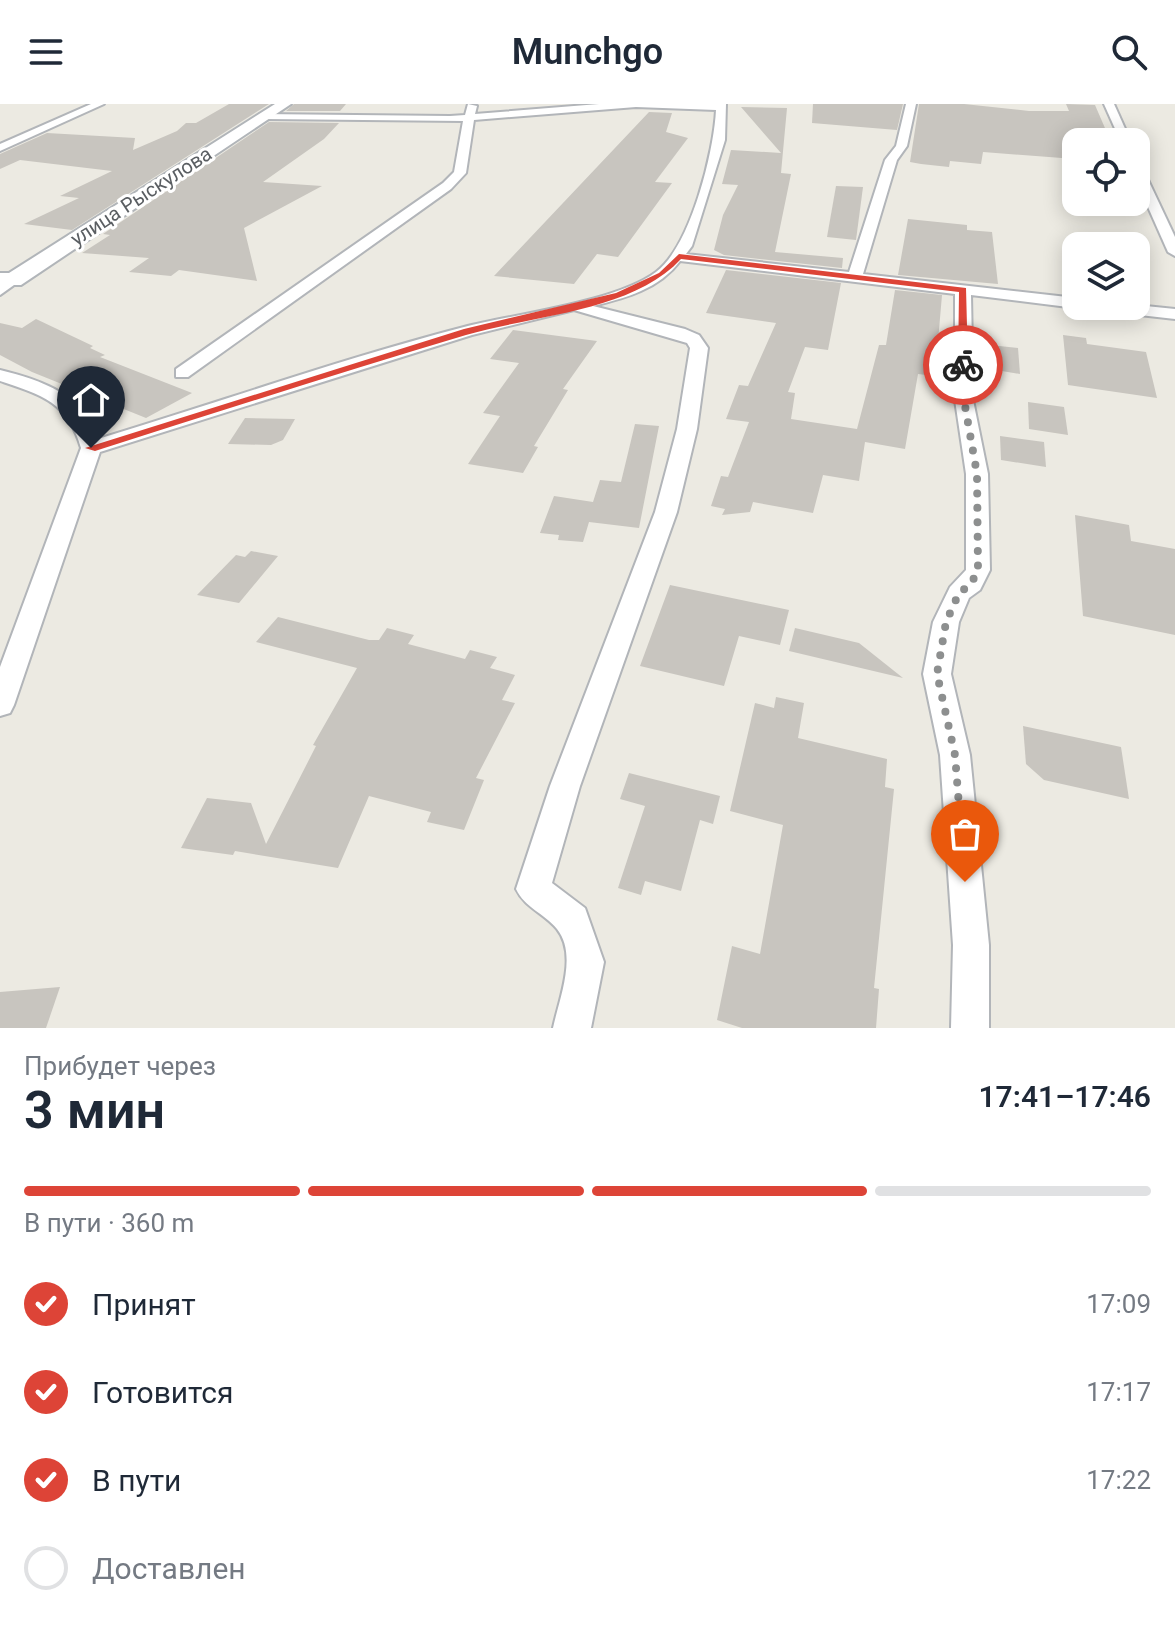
<!DOCTYPE html>
<html lang="ru">
<meta charset="utf-8">
<style>
body{margin:0;font-family:Roboto,sans-serif;background:#f6f6f7;color:#1f2937;height:100vh;display:flex;flex-direction:column;font-size:30px;white-space:nowrap}
*{box-sizing:border-box;margin:0}
p{font-size:26px;color:#747a83}
.icon{flex:none;width:44px;height:44px;fill:none;stroke:currentColor;stroke-width:2;stroke-linecap:round;stroke-linejoin:round}
.map{position:relative;height:924px;overflow:hidden}
.side{display:flex;flex-direction:column;background:#fff;flex:1}
.side>*{flex:none}
.controls{position:absolute;left:1062px;top:24px;display:grid;gap:16px}
.controls a{display:grid;place-items:center;width:88px;height:88px;border-radius:16px;background:#fff;box-shadow:0 4px 20px #0003;font-size:40px}
.pin{position:absolute;display:grid;place-items:center;width:68px;height:68px;color:#fff;margin:-82px -34px;border-radius:50% 50% 50% 0;rotate:-45deg;box-shadow:0 0 8px #0007}
.pin .icon{rotate:45deg}
.courier{position:absolute;display:grid;place-items:center;width:80px;height:80px;margin:-40px;border:6px solid #dd4437;border-radius:50%;background:#fff;color:#222;box-shadow:0 2px 10px #0007}
.summary em{font-style:normal;font-weight:600}
.summary div{display:flex;flex-direction:column-reverse}
.summary{display:flex;align-items:center;justify-content:space-between;height:136px;padding:0 24px}
h1{font-size:52px;font-weight:600;line-height:60px}
.bar{display:grid;grid-template-columns:repeat(4,1fr);gap:12px 8px;align-content:center;height:96px;padding:0 24px}
.bar i{height:10px;border-radius:6px;background:#e0e1e3}
.bar .active{background:#dd4437}
.bar p{grid-column:span 4}
ol{padding:0 24px;list-style:none}
li{display:flex;align-items:center;gap:24px;height:88px}
li p{margin-inline-start:auto}
li .icon{padding:8px;border-radius:50%;background:#dd4437;color:#fff;stroke-width:4}
li:last-child{color:#747a83}
li i{width:44px;height:44px;border:4px solid #e0e1e3;border-radius:50%}
header{display:flex;justify-content:space-between;align-items:center;height:104px;padding:0 24px;background:#fff;font-size:36px;font-weight:600}
.map>svg:first-child{display:block}
.building{fill:#c8c5bf}
.lines{fill:none;stroke-linecap:round;stroke-linejoin:round}
.street-casing{stroke:#b2b5b9;stroke-width:4}
.secondary-casing{stroke:#b1b5b9;stroke-width:4}
.street{fill:#fff;fill-rule:evenodd}
.secondary{fill:#fff;fill-rule:evenodd}
.route{fill:#dd4437}
.done{stroke:#8d8f8f;stroke-width:8;stroke-dasharray:0 14.4}
.labels{text-anchor:middle;dominant-baseline:central;stroke-width:6;stroke-linejoin:round;paint-order:stroke}
.far-street-label{font-size:20px;fill:#5a5e62;stroke:#fff}
</style>
<header><svg class="icon" aria-label="menu" viewBox="0 0 24 24"><path d="M4 6h16M4 12h16M4 18h16"/></svg>Munchgo<svg class="icon" aria-label="search" viewBox="0 0 24 24"><circle cx="10" cy="10" r="6"/><path d="M15 15l6 6"/></svg></header>
<div class="map">
<svg width="1175" height="924" viewBox="0 0 1175 924">
<rect width="100%" height="100%" fill="#eceae2"/>
<!-- building -->
<g class="building">
<path d="M229,0h40l-197,126 -48,-6 55,-26 -19,-2 52,-25 -92,-11 -20,9v-15l47,-21 88,5 -2,12 44,-19 9,-8h10z"/>
<path d="M294,0h52l-6,7h10h-64z"/>
<path d="M813,0h90l-6,26 -85,-7z"/>
<path d="M919,0h45l65,7h40l-3,-7 29,1 16,37 -42,-3 6,20 -92,-7 -2,12 -31,-3 -1,6 -28,-3 -11,-2z"/>
<path d="M741,3l46,1 -6,65 10,1 -16,78 68,6 -1,10 -118,-13 -10,-5 9,-35 15,-30 -16,-1 9,-34 50,3z"/>
<path d="M649,8l23,1 -6,19 22,6 -33,44 17,1 -54,74 -21,-3 -23,30 -80,-8z"/>
<path d="M269,18l70,1 -15,16 -61,43 59,4 -78,42 13,53 -78,-11 -8,6 -42,-4 20,-14 -67,-5 28,-18 -7,-1z"/>
<path d="M836,82l27,1 -7,53 -29,-3z"/>
<path d="M908,115l59,6v5l25,2 6,52 -100,-9z"/>
<path d="M726,166l115,13 -13,67 -23,-3 -17,45 7,1 -4,26 66,10 22,-84h7l9,-55 47,5 -7,81 -17,-2 -13,75 -40,-7 -6,39 -36,-6 -10,38 -60,-11 -3,10 -28,3 3,-6 -14,-3 10,-30 7,1 21,-55 -23,-3 13,-34 9,1 28,-63 -70,-10z"/>
<path d="M36,215l57,27 -3,2 15,7 -5,2 92,36 -46,25 -114,-46 -32,-17v-32l22,5z"/>
<path d="M513,226l84,11 -34,48 5,1 -34,56 4,1 -15,26 -55,-9 32,-48 -17,-3 36,-50 -29,-4z"/>
<path d="M1063,231l23,3 1,6 59,8 11,46 -89,-13z"/>
<path d="M990,241l28,3 2,26 -30,-5z"/>
<path d="M1028,298l36,5 4,28 -39,-6z"/>
<path d="M245,314l50,1 -12,21 -12,5 -43,-1z"/>
<path d="M635,320l24,2 -20,102 -50,-6 -6,20 -25,-2 1,-5 -19,-2 14,-37 39,6 7,-22 21,2z"/>
<path d="M1000,332l44,6 2,25 -45,-7z"/>
<path d="M1075,411l54,10 2,16 44,8v86l-92,-19z"/>
<path d="M251,447l27,5 -39,47 -42,-8 39,-40 9,2z"/>
<path d="M670,481l119,25 -9,35 -41,-9 -15,50 -84,-20z"/>
<path d="M278,513l91,23h10l8,-12 27,7 -6,9 57,15 5,-9 27,7 -7,11 25,7 -13,25 13,3 -39,75 8,2 -20,50 -37,-8 4,-10 -62,-16 -31,72 -103,-17 -2,4 -52,-7 26,-50 44,5 15,41 50,-98 -3,-1 44,-77 -101,-26z"/>
<path d="M795,524l64,15 44,35 -114,-27z"/>
<path d="M776,593l28,6 -6,35 89,21 -2,28 9,2 -20,199 5,1 -3,39h-134l-25,-8 15,-74 28,8 23,-129 -53,-14 25,-108 19,5z"/>
<path d="M1023,622l98,21 8,52 -85,-19 -18,-16z"/>
<path d="M629,669l91,23 -7,28 -13,-4 -19,71 -36,-10 -4,14 -23,-7 27,-82 -25,-7z"/>
<path d="M60,883l-14,41h-46v-36z"/>
</g>
<g class="lines">
<defs>
<g id="street">
<path d="M91,0h13l-104,47v-7z"/>
<path d="M468,0l9,2 -2,8 124,-10h127l-1,36 -33,106 -6,8 163,18 36,-112 11,-14 10,-42h10l-9,42 -10,14 -34,114 213,24v8h6l-6,2 -105,-13 2,105 15,74 2,96 -10,20 -11,8 -10,24 -8,52 19,81 19,190v83h-38l2,-83 -13,-190 -17,-81 10,-52 17,-35 16,-17v-96l-11,-74v-106l-275,-33c-21,28 -54,37 -87,45l92,23 14,6 9,13 -11,81 -20,83 -97,274 -28,97 33,25 19,54 -13,66h-38c6,-29 25,-73 4,-99 -13,-16 -32,-21 -41,-40l34,-103 105,-274 22,-83 13,-81 -3,-5 -113,-33 -102,25 -372,117 -86,253 -4,8 -10,3v-49l81,-219c-13,-46 -39,-53 -81,-67v-11c41,10 85,25 98,69 122,-37 243,-80 366,-112 51,-13 152,-25 192,-55 35,-26 58,-121 60,-162l-80,-3 -162,13 -8,53 -15,16 -263,188h-12v-8l267,-186 11,-11 9,-51 -199,-2 -4,-5 190,2 15,-1z"/>
<path d="M1104,0h10l17,38h-10z"/>
<path d="M1136,59l6,4 33,70v19l-7,-4 -32,-72z"/>
<path d="M8,173l13,3 -21,15v-12z"/>
<path d="M1136,201l39,4v10l-71,-8 -8,-5z"/>
</g>
<path id="secondary" d="M275,0h16l-270,181h-21v-12h9z"/>
</defs>
<!-- street casing -->
<use href="#street" class="street-casing"/>
<!-- secondary casing -->
<use href="#secondary" class="secondary-casing"/>
<!-- street -->
<use href="#street" class="street"/>
<!-- secondary -->
<use href="#secondary" class="secondary"/>
</g>
<!-- route -->
<path class="route" d="M679,150l287,34 2,77 -5,3 -5,-3 1,-73 -278,-33c-49,53 -148,56 -215,76 -124,37 -248,77 -371,116l-10,-3 379,-119 152,-36 43,-20z"/>
<g class="lines">
<!-- done -->
<path class="done" d="M963,261l1,35 13,74 1,96 -7,14 -12,9 -13,29 -9,52 18,81 10,127"/>
</g>
<g class="labels">
<!-- far-street labels -->
<g class="far-street-label">
<text transform="translate(141 92) rotate(-33)">улица Рыскулова</text>
</g>
</g>
</svg>
<div class="controls">
<a><svg class="icon" aria-label="locate" viewBox="0 0 24 24"><circle cx="12" cy="12" r="6"/><path d="M12 2v4M12 18v4M2 12h4M18 12h4"/></svg></a>
<a><svg class="icon" aria-label="layers" viewBox="0 0 24 24"><path d="M12 4l9 5-9 5-9-5zM3 14l9 5 9-5"/></svg></a>
</div>
<div class="pin" style="left:965px;top:778px;background:#ea580c"><svg class="icon" aria-label="bag" viewBox="0 0 24 24"><path d="M5 8h14l-1 12H6zM9 8a3 3 0 0 1 6 0"/></svg></div>
<div class="pin" style="left:91px;top:344px;background:#1f2937"><svg class="icon" aria-label="home" viewBox="0 0 24 24"><path d="M3 11l9-7 9 7M6 9v11h12V9"/></svg></div>
<div class="courier" style="left:963px;top:261px"><svg class="icon" aria-label="bike" viewBox="0 0 24 24"><circle cx="6" cy="16" r="4"/><circle cx="18" cy="16" r="4"/><path d="M6 16l4-8h5l3 8M10 8l3 8H6M13 5h3"/></svg></div>
</div>
<section class="side">
<div class="summary"><div><h1>3 мин</h1><p>Прибудет через</p></div><em>17:41–17:46</em></div>
<div class="bar"><i class="active"></i><i class="active"></i><i class="active"></i><i></i><p>В пути · 360 m</p></div>
<ol>
<li><svg class="icon" aria-label="check" viewBox="0 0 24 24"><path d="M5 12l5 5 9-10"/></svg>Принят<p>17:09</p></li>
<li><svg class="icon" aria-label="check" viewBox="0 0 24 24"><path d="M5 12l5 5 9-10"/></svg>Готовится<p>17:17</p></li>
<li><svg class="icon" aria-label="check" viewBox="0 0 24 24"><path d="M5 12l5 5 9-10"/></svg>В пути<p>17:22</p></li>
<li><i></i>Доставлен</li>
</ol>
</section>
